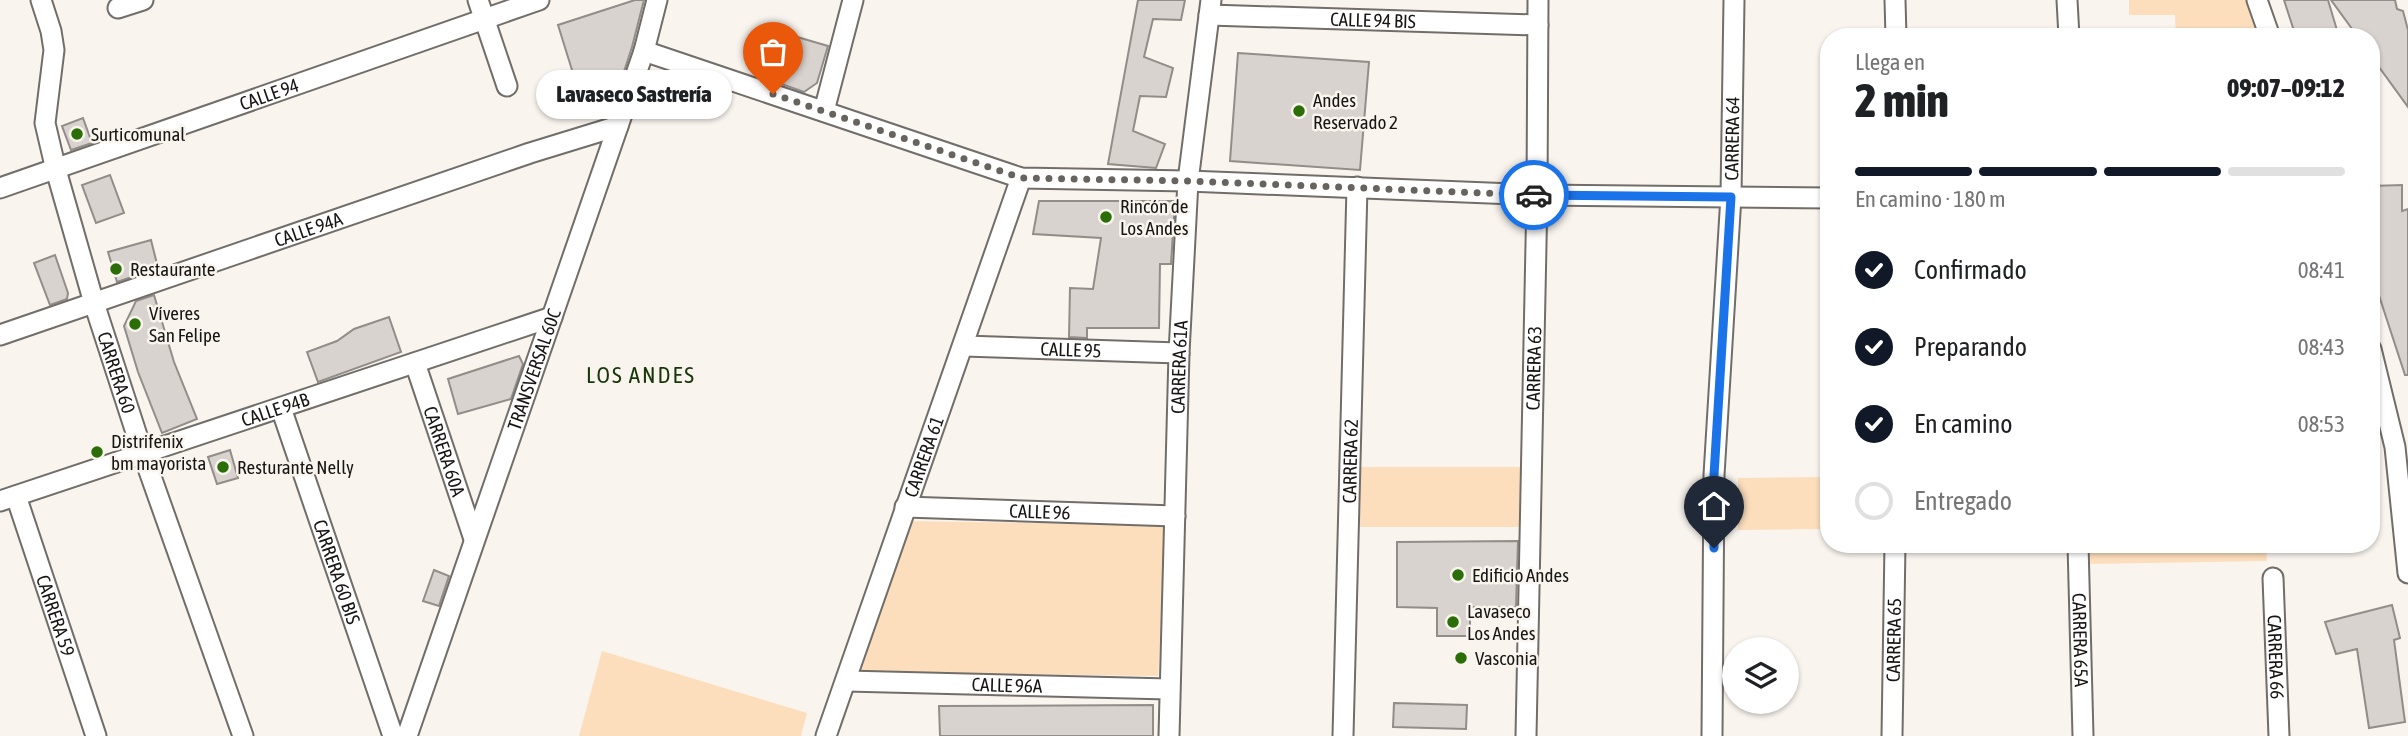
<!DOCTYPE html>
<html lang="es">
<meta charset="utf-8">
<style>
body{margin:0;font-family:"Asap Condensed",sans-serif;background:#f6f6f6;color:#202124;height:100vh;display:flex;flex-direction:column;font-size:26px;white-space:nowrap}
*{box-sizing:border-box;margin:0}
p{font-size:23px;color:#757577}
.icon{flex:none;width:38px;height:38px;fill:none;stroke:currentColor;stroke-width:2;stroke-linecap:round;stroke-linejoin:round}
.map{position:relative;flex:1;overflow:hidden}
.details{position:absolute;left:1820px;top:28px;width:560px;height:525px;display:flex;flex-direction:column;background:#fff;border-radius:28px;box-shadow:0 2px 5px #0004}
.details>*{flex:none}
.buttons{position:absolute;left:1722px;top:637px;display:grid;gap:14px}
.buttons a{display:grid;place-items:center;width:77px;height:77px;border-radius:50%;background:#fff;box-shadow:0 2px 5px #0004;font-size:35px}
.pin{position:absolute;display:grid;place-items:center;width:60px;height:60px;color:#fff;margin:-72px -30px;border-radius:50% 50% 50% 0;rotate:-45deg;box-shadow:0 0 7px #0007}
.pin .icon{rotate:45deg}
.courier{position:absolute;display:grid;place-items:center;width:70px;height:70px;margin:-35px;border:5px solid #1a73e8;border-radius:50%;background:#fff;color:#222;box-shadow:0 2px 9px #0007}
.bubble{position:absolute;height:49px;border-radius:24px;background:#fff;box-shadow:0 2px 5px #0004;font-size:23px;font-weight:800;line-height:49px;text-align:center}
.head em{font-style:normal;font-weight:800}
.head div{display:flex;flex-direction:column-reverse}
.head{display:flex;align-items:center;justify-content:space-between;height:119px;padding:0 35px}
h1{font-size:46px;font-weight:800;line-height:52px}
.bar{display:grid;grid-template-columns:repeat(4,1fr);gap:10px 7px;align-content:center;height:84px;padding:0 35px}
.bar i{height:9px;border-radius:5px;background:#e0e0e0}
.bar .active{background:#111827}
.bar p{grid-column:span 4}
ol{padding:0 35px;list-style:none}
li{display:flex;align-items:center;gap:21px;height:77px}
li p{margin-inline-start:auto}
li .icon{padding:7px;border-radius:50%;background:#111827;color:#fff;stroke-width:4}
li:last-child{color:#757577}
li i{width:38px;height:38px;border:4px solid #e0e0e0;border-radius:50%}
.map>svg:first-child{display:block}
.green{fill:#fcdebd}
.building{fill:#d8d3ce;stroke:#928d88;stroke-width:2}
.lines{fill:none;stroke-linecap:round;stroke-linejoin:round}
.minor-casing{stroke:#716d68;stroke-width:23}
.minor{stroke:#fff;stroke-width:19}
.done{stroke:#676460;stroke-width:7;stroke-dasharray:0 12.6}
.route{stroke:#1a73e8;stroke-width:9}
.poi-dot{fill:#2b6e07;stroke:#f9f4ee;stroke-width:2.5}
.labels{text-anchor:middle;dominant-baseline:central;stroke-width:5;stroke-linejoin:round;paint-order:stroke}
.street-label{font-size:19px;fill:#181614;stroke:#f9f4ee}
.poi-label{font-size:19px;fill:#181614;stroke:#f9f4ee;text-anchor:start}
.quarter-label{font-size:23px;letter-spacing:2px;fill:#17370a;stroke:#f9f4ee}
</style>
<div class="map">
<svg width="2408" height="736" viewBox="0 0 2408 736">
<rect width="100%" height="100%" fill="#f9f4ee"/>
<!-- green -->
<g class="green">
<path d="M2129,0h118l13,37h-84l-1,-22h-46z"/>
<rect x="1358" y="467" width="163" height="60"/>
<path d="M1829,477v52l-91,1v-52z"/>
<path d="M905,521l261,4 -8,151 -297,-4z"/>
<path d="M2086,544h180l1,17 -181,3z"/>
<path d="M602,651l205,62 -6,23h-222z"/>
</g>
<!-- building -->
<g class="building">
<path d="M635,0h9l-12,47 -15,46 -41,-10 -18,-58z"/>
<path d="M1138,0h47l-4,20 -28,-1 -9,38 29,11 -7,29 -26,-1 -7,35 32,13 -9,24 -48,-4z"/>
<path d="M2284,0h44l11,37h-43z"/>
<path d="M2331,0h64l2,9 6,2 5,19v77l-37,-51v-19h-13z"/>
<path d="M787,34l41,12 -11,37 -13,9 -31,-11z"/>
<path d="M1238,53l131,9 -9,108 -130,-9z"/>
<path d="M83,118l9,25 -21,7 -9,-24z"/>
<path d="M110,175l14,38 -28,10 -14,-38z"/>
<path d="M2402,185v26l6,-2v166h-3l-34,-104v-85z"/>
<path d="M1039,201h136l-4,63h-11l-1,64h-72v10l-18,-1 1,-49 23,1 8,-51 -68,-4z"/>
<path d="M151,240l7,28 -41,14 -9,-30z"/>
<path d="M55,255l13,38 -1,6 -17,6 -16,-42z"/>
<path d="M154,295l20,67 23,57 -35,14 -24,-61 -14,-46 12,-25z"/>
<path d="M389,317l12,35 -83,30 -11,-30 30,-11 17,-12z"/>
<path d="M519,356l4,8 -12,35 -53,15 -10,-35z"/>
<path d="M230,450l8,28 -21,6 -9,-27z"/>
<path d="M1518,541l-2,66h-46v29h-33v-28l-40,-1v-65z"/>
<path d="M434,570l15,6 -10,30 -16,-5z"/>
<path d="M2392,605l8,33 -6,2 11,82 -36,6 -12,-79 -21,5 -11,-32z"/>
<path d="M1394,703l73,2 -1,24 -73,-2z"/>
<path d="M1153,705v31h-213l-1,-30z"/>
</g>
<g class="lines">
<defs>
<g id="minor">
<path id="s1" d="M41,0l10,31 3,19 -9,73 11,47 38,133 49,151 100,282"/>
<path d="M478,0l29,86"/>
<path d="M1895,0l1,37"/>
<path d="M2067,0l2,37"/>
<path d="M2257,0l13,37"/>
<path d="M118,8l25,-8"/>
<path id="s2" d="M1209,15l329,10"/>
<path d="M644,51l377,127 167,3 349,14 292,3"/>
<path d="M824,111l29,-111"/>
<path id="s3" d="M0,188l539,-188"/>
<path id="s4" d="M0,335l530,-182 88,-27"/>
<path id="s5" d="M964,346l215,7"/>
<path d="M2371,349l24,98 13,126"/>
<path id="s6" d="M415,363l59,176"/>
<path id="s7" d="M281,408l112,328"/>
<path id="s8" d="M16,496l80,240"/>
<path id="s9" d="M0,501l552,-184"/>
<path id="s10" d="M905,507l270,9"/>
<path id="s11" d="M2078,544l5,192"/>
<path id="s12" d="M2273,578l6,158"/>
<path id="s13" d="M846,681l323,8"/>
<path id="s14" d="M407,736l237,-685 13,-51"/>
<path id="s15" d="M826,736l195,-558"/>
<path id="s16" d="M1169,736l10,-383 9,-172 23,-181"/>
<path id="s17" d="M1343,736l14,-549"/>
<path id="s18" d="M1526,736l11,-541 1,-195"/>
<path id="s19" d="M1712,736l2,-261 17,-279 3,-196"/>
<path id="s20" d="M1892,736l3,-192"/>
</g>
</defs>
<!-- minor casing -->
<use href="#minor" class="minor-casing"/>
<!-- minor -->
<use href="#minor" class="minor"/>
</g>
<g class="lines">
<!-- done -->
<path class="done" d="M773,94l248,84 167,3 346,14"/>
<!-- route -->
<path class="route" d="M1534,195l197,2 -17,278v73"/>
</g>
<!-- markers -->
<g class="poi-dot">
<circle cx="1299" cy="111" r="7"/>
<circle cx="77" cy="134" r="7"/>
<circle cx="1106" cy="217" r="7"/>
<circle cx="116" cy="269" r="7"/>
<circle cx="135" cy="324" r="7"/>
<circle cx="97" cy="452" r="7"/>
<circle cx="223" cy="467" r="7"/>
<circle cx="1458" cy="575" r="7"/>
<circle cx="1453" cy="622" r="7"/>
<circle cx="1461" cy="658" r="7"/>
</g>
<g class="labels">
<!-- street labels -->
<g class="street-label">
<text stroke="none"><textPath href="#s2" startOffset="164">CALLE 94 BIS</textPath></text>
<text stroke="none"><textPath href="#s3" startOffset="285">CALLE 94</textPath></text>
<text stroke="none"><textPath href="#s19" startOffset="598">CARRERA 64</textPath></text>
<text stroke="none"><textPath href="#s4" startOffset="326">CALLE 94A</textPath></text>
<text stroke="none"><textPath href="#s5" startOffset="107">CALLE 95</textPath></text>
<text stroke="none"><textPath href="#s16" startOffset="369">CARRERA 61A</textPath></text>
<text stroke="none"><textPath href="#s18" startOffset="368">CARRERA 63</textPath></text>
<text stroke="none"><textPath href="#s14" startOffset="388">TRANSVERSAL 60C</textPath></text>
<text stroke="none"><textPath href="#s1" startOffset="385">CARRERA 60</textPath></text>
<text stroke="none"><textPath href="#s9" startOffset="290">CALLE 94B</textPath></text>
<text stroke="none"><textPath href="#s6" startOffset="93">CARRERA 60A</textPath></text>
<text stroke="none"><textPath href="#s15" startOffset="296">CARRERA 61</textPath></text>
<text stroke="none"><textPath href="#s17" startOffset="275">CARRERA 62</textPath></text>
<text stroke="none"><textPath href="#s10" startOffset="135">CALLE 96</textPath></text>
<text stroke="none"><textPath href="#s7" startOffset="173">CARRERA 60 BIS</textPath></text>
<text stroke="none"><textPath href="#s8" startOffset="126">CARRERA 59</textPath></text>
<text stroke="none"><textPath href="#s20" startOffset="96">CARRERA 65</textPath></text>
<text stroke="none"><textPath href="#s11" startOffset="96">CARRERA 65A</textPath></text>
<text stroke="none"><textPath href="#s12" startOffset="79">CARRERA 66</textPath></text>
<text stroke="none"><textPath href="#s13" startOffset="161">CALLE 96A</textPath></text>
</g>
<!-- poi labels -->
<g class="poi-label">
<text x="1313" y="100">Andes<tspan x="1313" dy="22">Reservado 2</tspan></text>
<text x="91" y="134">Surticomunal</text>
<text x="1120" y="206">Rincón de<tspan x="1120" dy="22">Los Andes</tspan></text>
<text x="130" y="269">Restaurante</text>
<text x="149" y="313">Víveres<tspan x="149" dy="22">San Felipe</tspan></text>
<text x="111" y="441">Distrifenix<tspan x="111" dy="22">bm mayorista</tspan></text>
<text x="237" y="467">Resturante Nelly</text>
<text x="1472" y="575">Edificio Andes</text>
<text x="1467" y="611">Lavaseco<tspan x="1467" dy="22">Los Andes</tspan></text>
<text x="1475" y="658">Vasconia</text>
</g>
<!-- quarter labels -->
<g class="quarter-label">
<text x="641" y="375">LOS ANDES</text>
</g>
</g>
</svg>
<div class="buttons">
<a><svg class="icon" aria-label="layers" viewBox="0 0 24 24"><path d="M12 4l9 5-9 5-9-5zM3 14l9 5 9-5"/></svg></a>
</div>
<div class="pin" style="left:773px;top:94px;background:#ea580c"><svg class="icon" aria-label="bag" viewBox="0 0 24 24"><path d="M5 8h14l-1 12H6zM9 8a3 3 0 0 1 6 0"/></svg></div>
<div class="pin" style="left:1714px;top:548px;background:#1f2937"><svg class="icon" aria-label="home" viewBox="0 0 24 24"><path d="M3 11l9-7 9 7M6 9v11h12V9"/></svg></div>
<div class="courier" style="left:1534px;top:195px"><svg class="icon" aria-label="car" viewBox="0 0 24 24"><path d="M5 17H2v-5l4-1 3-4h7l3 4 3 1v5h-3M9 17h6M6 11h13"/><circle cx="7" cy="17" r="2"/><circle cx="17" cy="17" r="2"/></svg></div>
<div class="bubble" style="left:536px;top:70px;width:196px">Lavaseco Sastrería</div>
<section class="details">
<div class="head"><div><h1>2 min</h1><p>Llega en</p></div><em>09:07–09:12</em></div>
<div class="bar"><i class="active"></i><i class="active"></i><i class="active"></i><i></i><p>En camino · 180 m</p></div>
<ol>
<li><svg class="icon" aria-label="check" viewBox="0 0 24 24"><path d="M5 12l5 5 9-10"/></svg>Confirmado<p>08:41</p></li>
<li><svg class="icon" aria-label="check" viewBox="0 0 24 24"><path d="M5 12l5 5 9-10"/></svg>Preparando<p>08:43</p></li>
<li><svg class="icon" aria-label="check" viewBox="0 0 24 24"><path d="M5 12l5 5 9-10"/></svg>En camino<p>08:53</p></li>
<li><i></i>Entregado</li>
</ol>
</section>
</div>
